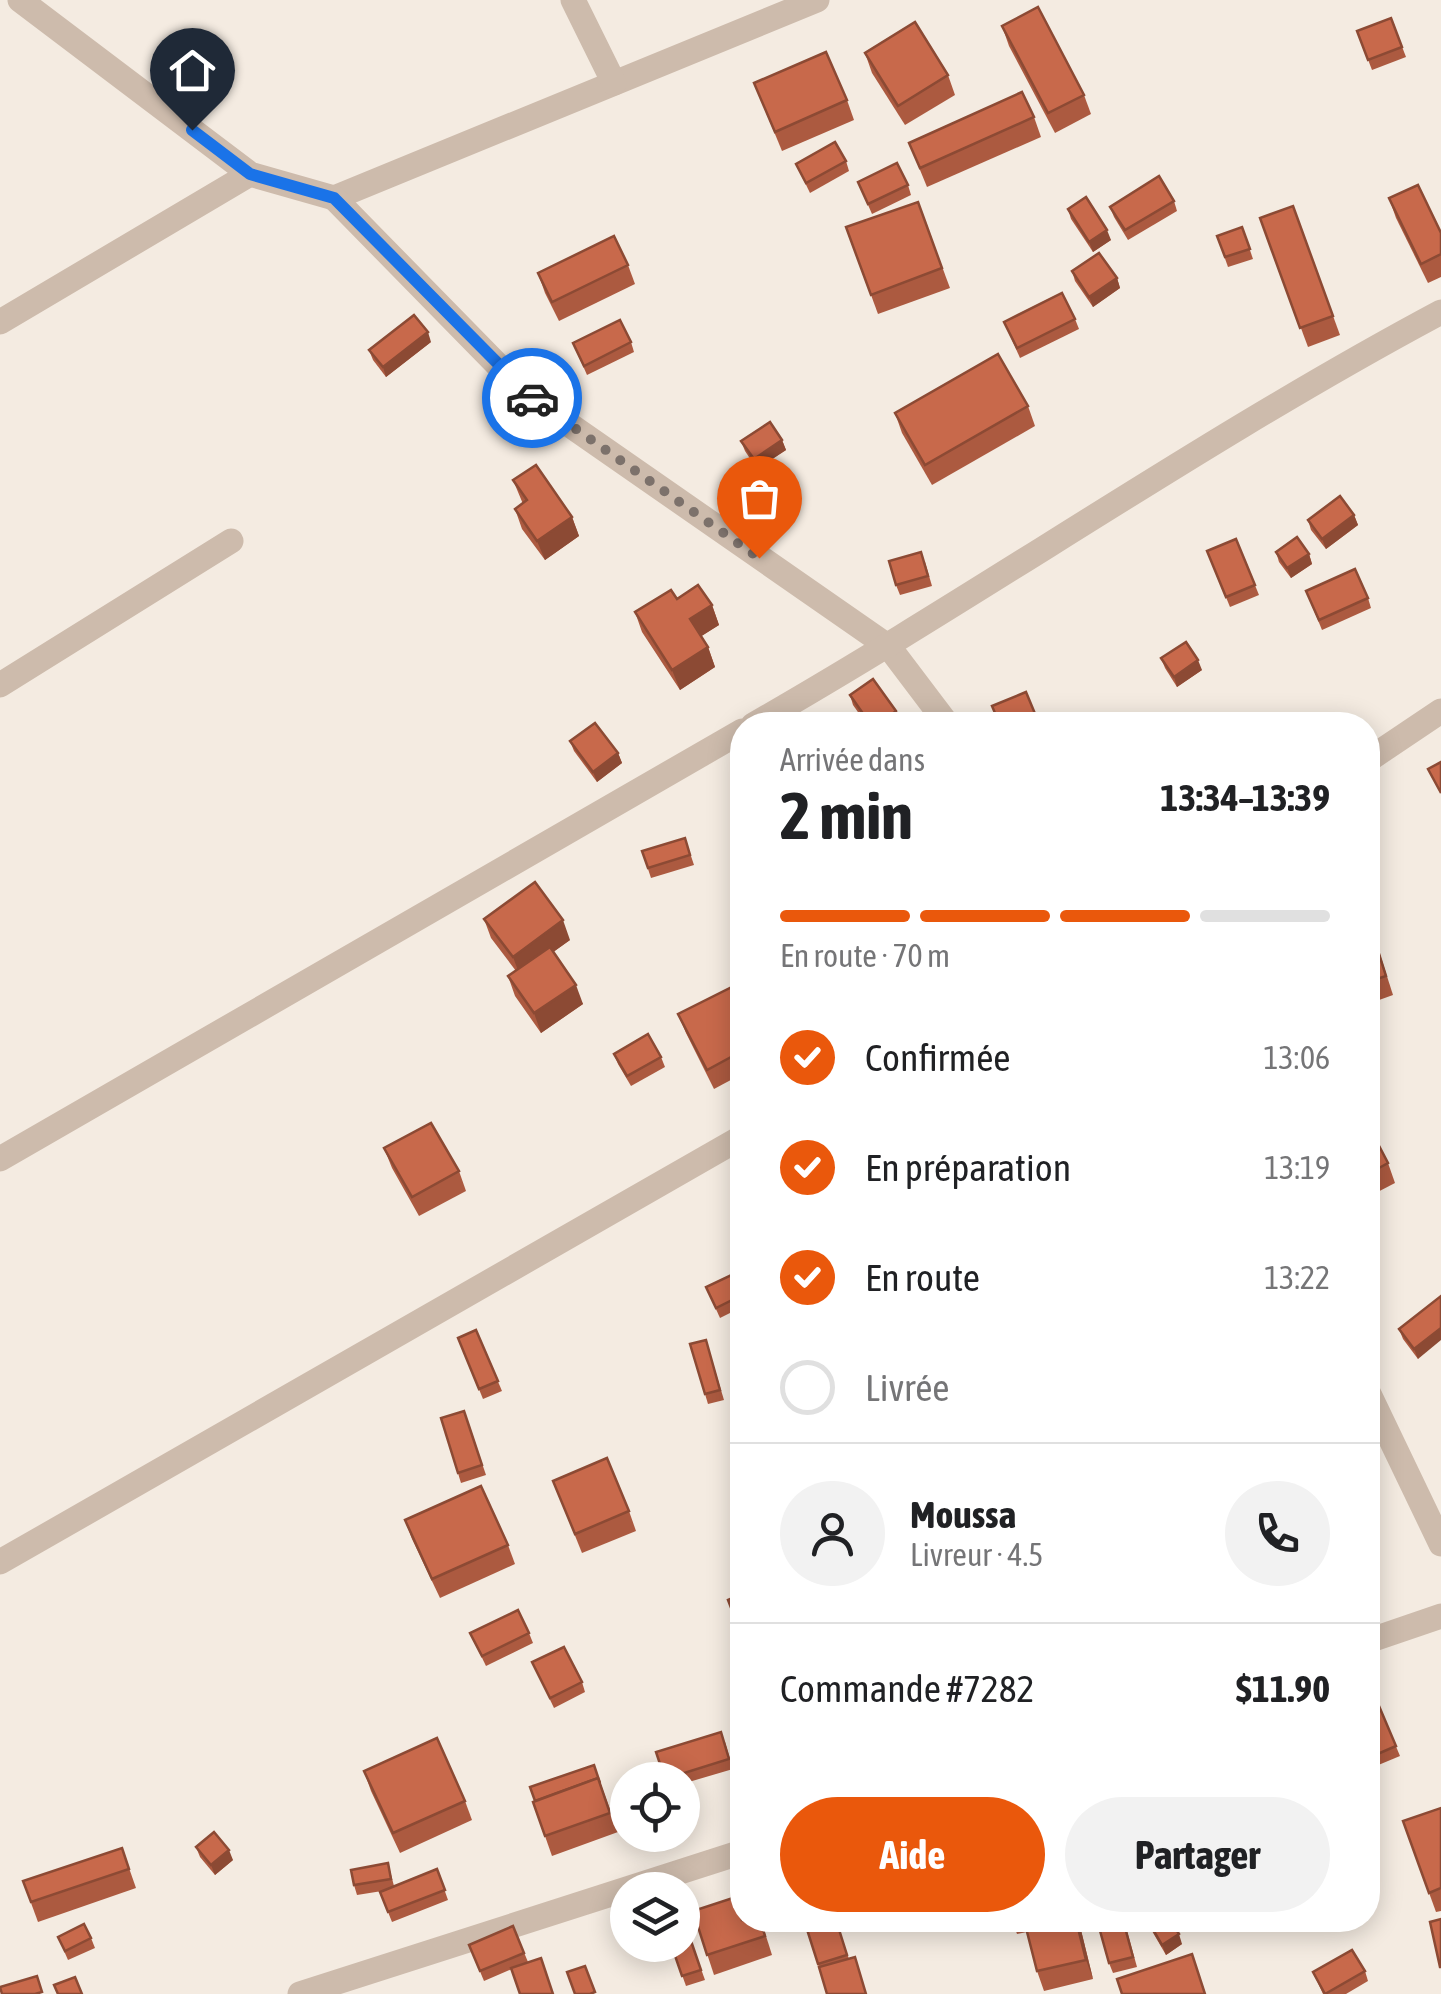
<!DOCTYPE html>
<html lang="fr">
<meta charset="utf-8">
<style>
body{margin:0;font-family:"Asap Condensed",sans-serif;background:#f2f2f2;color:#202124;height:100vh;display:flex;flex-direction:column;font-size:38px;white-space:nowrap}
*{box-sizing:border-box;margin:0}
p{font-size:32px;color:#757577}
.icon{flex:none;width:55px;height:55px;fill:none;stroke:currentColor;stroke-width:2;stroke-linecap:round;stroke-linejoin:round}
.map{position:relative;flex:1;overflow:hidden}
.side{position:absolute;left:730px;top:712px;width:650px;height:1220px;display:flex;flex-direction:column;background:#fff;border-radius:40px;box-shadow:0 5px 25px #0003}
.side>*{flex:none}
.fabs{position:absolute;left:610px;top:1762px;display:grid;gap:20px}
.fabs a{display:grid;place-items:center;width:90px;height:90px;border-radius:50%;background:#fff;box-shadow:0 5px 25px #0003;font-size:50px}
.pin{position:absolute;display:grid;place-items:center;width:85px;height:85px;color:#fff;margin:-102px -42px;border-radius:50% 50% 50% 0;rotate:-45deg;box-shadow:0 0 10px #0007}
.pin .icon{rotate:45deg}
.courier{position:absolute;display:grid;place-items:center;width:100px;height:100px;margin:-50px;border:8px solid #1a73e8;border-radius:50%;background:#fff;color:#222;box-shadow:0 2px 12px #0007}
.summary em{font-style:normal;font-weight:700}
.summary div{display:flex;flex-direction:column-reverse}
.summary{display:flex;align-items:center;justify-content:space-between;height:170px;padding:0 50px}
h1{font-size:65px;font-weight:700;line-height:75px}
.bar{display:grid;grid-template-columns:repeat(4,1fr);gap:15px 10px;align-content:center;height:120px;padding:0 50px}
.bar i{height:12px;border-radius:8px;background:#e0e0e0}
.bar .current{background:#ea580c}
.bar p{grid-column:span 4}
.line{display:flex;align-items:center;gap:25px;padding:0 50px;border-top:2px solid #e0e0e0}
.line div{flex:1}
.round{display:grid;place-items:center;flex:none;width:105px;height:105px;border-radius:52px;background:#f2f2f2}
ol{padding:0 50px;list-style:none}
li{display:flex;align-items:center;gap:30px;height:110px}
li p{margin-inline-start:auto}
li .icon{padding:10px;border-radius:50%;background:#ea580c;color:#fff;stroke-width:4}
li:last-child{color:#757577}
li i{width:55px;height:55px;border:5px solid #e0e0e0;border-radius:50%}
.primary-button{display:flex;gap:20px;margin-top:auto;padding:20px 50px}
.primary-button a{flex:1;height:115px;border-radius:60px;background:#ea580c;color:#fff;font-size:40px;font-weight:700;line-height:115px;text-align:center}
.primary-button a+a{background:#f2f2f2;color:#202124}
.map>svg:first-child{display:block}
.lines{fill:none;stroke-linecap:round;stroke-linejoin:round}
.street{stroke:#cdbbac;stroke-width:25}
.wall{fill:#ac5a40}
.shaded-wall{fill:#8c4a34}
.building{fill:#c8694b;stroke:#8c4a34;stroke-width:2.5}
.done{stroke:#7c716b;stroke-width:10;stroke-dasharray:0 18}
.route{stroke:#1a73e8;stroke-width:12}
</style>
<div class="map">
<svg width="1441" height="1994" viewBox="0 0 1441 1994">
<rect width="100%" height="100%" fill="#f4ebe1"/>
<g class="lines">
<!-- street -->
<g class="street">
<path d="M20,0l230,174 84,24 483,-198"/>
<path d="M573,0l41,83"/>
<path d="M334,198l194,198 361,251 59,78"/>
<path d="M0,322l250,-148"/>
<path d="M0,685l231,-144"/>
<path d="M753,725c232,-133 452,-287 688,-413"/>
<path d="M1368,760l73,-49"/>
<path d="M0,1159l742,-428"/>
<path d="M1368,1392l73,152"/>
<path d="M0,1562l742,-425"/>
<path d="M1368,1641l73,-25"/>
<path d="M300,1994l442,-142"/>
</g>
</g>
<!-- wall -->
<g class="wall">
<path d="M1391,18l15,39 -34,13 -15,-39z"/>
<path d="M1002,26l82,69 7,19 -36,19 -46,-87z"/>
<path d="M865,53l83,22 7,20 -50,30 -33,-52z"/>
<path d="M754,83l93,17 7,20 -72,31z"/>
<path d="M1034,117l7,20 -114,50 -18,-44z"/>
<path d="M846,161l3,10 -39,22 -14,-29z"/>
<path d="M858,182l50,3 3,10 -39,19z"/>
<path d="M1389,198l52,35v44l-13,6 -32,-65z"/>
<path d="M1174,201l3,10 -49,29 -14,-23 -4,-10z"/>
<path d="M918,202l32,86 -72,26 -32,-87z"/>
<path d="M1293,206l47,129 -32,12 -48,-129z"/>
<path d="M1068,209l43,31 -18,12 -22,-33z"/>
<path d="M1242,227l11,32 -25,8 -11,-31z"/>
<path d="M628,265l7,19 -76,37 -14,-28 -7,-20z"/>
<path d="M1072,271l45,7 3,10 -27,19 -18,-26z"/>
<path d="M1075,319l4,10 -59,29 -16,-36z"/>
<path d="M431,342l-45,35 -13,-17 -4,-10z"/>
<path d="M631,342l3,10 -47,23 -14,-32z"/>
<path d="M1028,406l7,20 -103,59 -30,-52 -7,-20z"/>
<path d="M782,440l4,10 -29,19 -12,-18 -4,-10z"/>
<path d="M513,480l59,37 7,19 -34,24 -23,-31 -7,-20 8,-5z"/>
<path d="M1354,515l4,10 -32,24 -15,-19 -3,-10z"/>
<path d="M1236,539l23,56 -29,12 -23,-56z"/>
<path d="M1276,552l33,2 3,10 -21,14 -12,-16z"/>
<path d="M925,562l7,24 -32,9 -4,-10z"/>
<path d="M1306,591l62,7 3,10 -49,22z"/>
<path d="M677,599l35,6 7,20 -18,11 7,11 7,20 -35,23 -38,-58 -7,-20z"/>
<path d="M1161,658l41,12 -25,17 -12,-19z"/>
<path d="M1026,692l13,33h-40z"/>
<path d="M850,695l50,26 -5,4h-28l-14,-20z"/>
<path d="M570,741l48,12 4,10 -25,19 -23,-31z"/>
<path d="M685,838l9,27 -43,13 -9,-27z"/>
<path d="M1368,917l25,78 -25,9z"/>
<path d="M484,919l86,21 -17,12 30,52 -42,29 -26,-37 -7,-20 8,-5 -25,-33z"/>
<path d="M742,998v76l-28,15 -28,-56 -8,-19z"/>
<path d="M614,1054l47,3 4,10 -34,19 -13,-22z"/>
<path d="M1368,1145l20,18 7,20 -27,14z"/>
<path d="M384,1148l75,23 7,20 -47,25 -27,-48z"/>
<path d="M742,1270v37l-22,11 -14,-31z"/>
<path d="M1441,1296l-23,63 -15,-20 -4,-10z"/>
<path d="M476,1330l26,61 -19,8 -25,-61z"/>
<path d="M709,1350l15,50 -16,4 -3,-10z"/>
<path d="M464,1411l22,64 -25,8 -20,-65z"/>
<path d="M553,1481l76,30 7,20 -54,22z"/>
<path d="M1368,1501l9,26 -9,4z"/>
<path d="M405,1520l103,25 7,19 -75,34 -28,-59z"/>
<path d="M742,1594v27l-5,2 -9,-23z"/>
<path d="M470,1633h59l4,10 -47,23z"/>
<path d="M532,1662l50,20 3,10 -31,16z"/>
<path d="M1379,1706l21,50 -24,10 -8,-21z"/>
<path d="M725,1742l8,27 -51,15v-4h-17l-9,-28z"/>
<path d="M594,1765l24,67 -66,24 -19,-54z"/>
<path d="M364,1771l101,30 7,19 -72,33 -29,-62z"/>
<path d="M1441,1808v103l-5,1 -33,-91z"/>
<path d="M196,1847l37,13 -18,15 -15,-18z"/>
<path d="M122,1848l14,40 -98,34 -15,-41z"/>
<path d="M388,1863l6,23 43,-17 11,31 -56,22 -12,-30 2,-1 -25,4 -3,-10z"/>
<path d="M682,1901l7,18 -7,3z"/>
<path d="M693,1911l68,9 11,35 -58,20z"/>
<path d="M804,1920h32l13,39 13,18 -42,-6z"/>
<path d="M1012,1920l68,6 13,53 -49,12 -7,-20 -10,-39 -10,2z"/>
<path d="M1124,1920l13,47 -24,6 -4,-10z"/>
<path d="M1148,1921l34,23 -16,11 -14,-24z"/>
<path d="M513,1926l15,36 -44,19 -15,-36z"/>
<path d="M58,1937l33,1 4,10 -27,12z"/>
<path d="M691,1941l14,39 -19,6 -14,-39z"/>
<path d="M1365,1971l3,10 -22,13h-23l-10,-22z"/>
</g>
<!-- shaded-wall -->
<g class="shaded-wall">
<path d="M1107,230l4,10 -18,12 -4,-10z"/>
<path d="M1117,278l3,10 -27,19 -4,-10z"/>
<path d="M428,332l3,10 -45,35 -3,-10z"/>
<path d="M782,440l4,10 -29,19 -3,-10z"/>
<path d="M1354,515l4,10 -32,24 -4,-10z"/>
<path d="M572,517l7,19 -34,24 -8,-19z"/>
<path d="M1309,554l3,10 -21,14 -4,-10z"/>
<path d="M712,605l7,20 -22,14 -7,-20z"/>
<path d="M708,647l7,20 -35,23 -8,-20z"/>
<path d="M1198,660l4,10 -25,17 -3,-10z"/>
<path d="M896,711l4,10 -5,4h-17z"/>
<path d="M618,753l4,10 -25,19 -4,-10z"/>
<path d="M563,920l7,20 -50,36 -7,-19z"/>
<path d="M576,985l7,19 -42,29 -7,-20z"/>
<path d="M1441,1328v12l-23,19 -4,-10z"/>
<path d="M229,1850l4,10 -18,15 -4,-10z"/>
<path d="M1076,1920h2l2,6 13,53 -7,-19z"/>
<path d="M1179,1934l3,10 -16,11 -4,-10z"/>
</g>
<!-- building -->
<g class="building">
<path d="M1038,7l46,88 -36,18 -46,-87z"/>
<path d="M1391,18l11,29 -34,13 -11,-29z"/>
<path d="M915,22l33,53 -50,31 -33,-53z"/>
<path d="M826,52l21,48 -72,32 -21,-49z"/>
<path d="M1022,92l12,25 -114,51 -11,-25z"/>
<path d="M835,142l11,19 -40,22 -10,-19z"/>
<path d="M897,163l11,22 -40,19 -10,-22z"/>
<path d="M1159,176l15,25 -49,29 -15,-23z"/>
<path d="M1418,185l23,48v21l-20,10 -32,-66z"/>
<path d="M1086,197l21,33 -18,12 -21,-33z"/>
<path d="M918,202l24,66 -71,27 -25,-68z"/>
<path d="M1293,206l40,110 -33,12 -40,-110z"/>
<path d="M1242,227l8,22 -25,8 -8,-21z"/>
<path d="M614,236l14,29 -76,37 -14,-29z"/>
<path d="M1099,253l18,25 -28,19 -17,-26z"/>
<path d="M1062,293l13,26 -58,29 -13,-26z"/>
<path d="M414,315l14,17 -45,35 -14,-17z"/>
<path d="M620,320l11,22 -47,24 -11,-23z"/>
<path d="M998,354l30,52 -103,59 -30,-52z"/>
<path d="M770,422l12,18 -28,19 -13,-18z"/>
<path d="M536,465l36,52 -35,24 -22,-32 12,-9 -14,-20z"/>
<path d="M1340,496l14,19 -32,24 -14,-19z"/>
<path d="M1297,537l12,17 -22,14 -11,-16z"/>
<path d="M1236,539l19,46 -29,12 -19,-46z"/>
<path d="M921,552l7,24 -32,9 -7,-24z"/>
<path d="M1355,569l13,29 -49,22 -13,-29z"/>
<path d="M698,585l14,20 -22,14 18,28 -36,23 -37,-58 36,-22 6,9z"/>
<path d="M1186,642l12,18 -24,17 -13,-19z"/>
<path d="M873,679l23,32 -18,14h-7l-21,-30z"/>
<path d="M1026,692l10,24 -21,9h-15l-8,-19z"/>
<path d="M834,717l4,8h-20z"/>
<path d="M1109,717l5,8h-22z"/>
<path d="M595,723l23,30 -25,19 -23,-31z"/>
<path d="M1441,762v31l-13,-24z"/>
<path d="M685,838l5,17 -42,13 -6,-17z"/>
<path d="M535,882l28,38 -50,37 -29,-38z"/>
<path d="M1368,919l18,57 -18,6z"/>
<path d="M550,947l26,38 -42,28 -26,-37z"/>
<path d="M736,985l6,13v53l-35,19 -29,-56z"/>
<path d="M648,1034l13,23 -34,19 -13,-22z"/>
<path d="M431,1123l28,48 -47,26 -28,-49z"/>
<path d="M1376,1140l12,23 -20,11v-29z"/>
<path d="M742,1270v25l-26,13 -10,-21z"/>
<path d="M1441,1296v32l-27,21 -15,-20z"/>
<path d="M476,1330l22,51 -19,8 -21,-51z"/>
<path d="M706,1340l14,50 -15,4 -15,-50z"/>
<path d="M464,1411l18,54 -24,8 -17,-55z"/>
<path d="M607,1458l22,53 -54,23 -22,-53z"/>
<path d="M481,1486l27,59 -76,34 -27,-59z"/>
<path d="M742,1515v37h-1l-8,-35z"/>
<path d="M742,1594v16l-9,3 -5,-13z"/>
<path d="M518,1610l11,23 -47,23 -12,-23z"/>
<path d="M564,1647l18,35 -32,16 -18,-36z"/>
<path d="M1379,1706l17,40 -23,10 -5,-12v-34z"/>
<path d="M721,1732l8,27 -64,20 -9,-27z"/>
<path d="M437,1738l28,63 -72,32 -29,-62z"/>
<path d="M594,1765l6,18 -2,-5 -63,23 -5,-14z"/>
<path d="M598,1778l12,35 -65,23 -12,-34z"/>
<path d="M1441,1808v80l-12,5 -26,-72z"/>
<path d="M214,1832l15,18 -18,15 -15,-18z"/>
<path d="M122,1848l7,21 -98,33 -8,-21z"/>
<path d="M388,1863l3,16 -37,6 -3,-15z"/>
<path d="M437,1869l8,21 -57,22 -8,-20z"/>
<path d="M742,1895v25h18l5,16 -58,19 -14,-44z"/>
<path d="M1441,1919v48h-1l-10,-45z"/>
<path d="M804,1920h32l11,35 -29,9z"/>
<path d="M1012,1920h12l1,1 -12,3z"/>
<path d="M1024,1920h52l10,40 -49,11z"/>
<path d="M1097,1920h26l10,37 -24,6z"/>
<path d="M1150,1920h20l9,14 -17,11 -14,-24z"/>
<path d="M84,1924l7,14 -26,13 -7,-14z"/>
<path d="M513,1926l11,27 -44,18 -11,-26z"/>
<path d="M691,1941l10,29 -19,6 -10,-29 10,-2z"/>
<path d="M1352,1950l13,21 -40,23 -12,-22z"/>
<path d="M1192,1954l13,40h-83l-5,-15z"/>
<path d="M855,1957l11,37h-39l-8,-27z"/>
<path d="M541,1958l12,36h-33l-9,-26z"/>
<path d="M585,1966l10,26 -5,2h-15l-8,-22z"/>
<path d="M37,1976l5,16 -7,2h-33l-2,-7z"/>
<path d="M75,1977l7,17h-24l-4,-9z"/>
</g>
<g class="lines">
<!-- done -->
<path class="done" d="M532,398l227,160"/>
<!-- route -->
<path class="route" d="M192,130l58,44 84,24 198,200"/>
</g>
</svg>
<div class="fabs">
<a><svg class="icon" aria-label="locate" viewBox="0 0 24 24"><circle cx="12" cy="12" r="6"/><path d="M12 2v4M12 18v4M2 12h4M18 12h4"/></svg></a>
<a><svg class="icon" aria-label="layers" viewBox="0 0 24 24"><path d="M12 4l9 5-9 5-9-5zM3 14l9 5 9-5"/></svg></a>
</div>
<div class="pin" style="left:759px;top:558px;background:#ea580c"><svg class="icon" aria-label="bag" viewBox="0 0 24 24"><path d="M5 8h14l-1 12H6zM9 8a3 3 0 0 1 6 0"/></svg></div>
<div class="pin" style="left:192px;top:130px;background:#1f2937"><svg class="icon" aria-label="home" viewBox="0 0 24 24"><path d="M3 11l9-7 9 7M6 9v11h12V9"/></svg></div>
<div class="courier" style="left:532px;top:398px"><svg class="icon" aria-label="car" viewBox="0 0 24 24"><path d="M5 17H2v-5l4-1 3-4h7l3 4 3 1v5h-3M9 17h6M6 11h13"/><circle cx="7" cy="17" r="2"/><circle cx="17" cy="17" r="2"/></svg></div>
<section class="side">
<div class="summary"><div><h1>2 min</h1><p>Arrivée dans</p></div><em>13:34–13:39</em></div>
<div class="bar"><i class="current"></i><i class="current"></i><i class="current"></i><i></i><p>En route · 70 m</p></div>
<ol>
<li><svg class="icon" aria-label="check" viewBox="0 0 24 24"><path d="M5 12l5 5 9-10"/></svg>Confirmée<p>13:06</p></li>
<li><svg class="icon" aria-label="check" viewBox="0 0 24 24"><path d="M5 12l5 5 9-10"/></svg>En préparation<p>13:19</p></li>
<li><svg class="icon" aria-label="check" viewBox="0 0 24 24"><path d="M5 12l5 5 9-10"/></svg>En route<p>13:22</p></li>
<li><i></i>Livrée</li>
</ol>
<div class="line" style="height:180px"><a class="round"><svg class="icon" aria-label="person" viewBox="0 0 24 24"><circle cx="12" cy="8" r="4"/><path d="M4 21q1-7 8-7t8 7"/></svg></a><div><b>Moussa</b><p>Livreur · 4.5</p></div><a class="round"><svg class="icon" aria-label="phone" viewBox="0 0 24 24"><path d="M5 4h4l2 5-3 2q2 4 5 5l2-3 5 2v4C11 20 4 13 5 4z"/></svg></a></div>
<div class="line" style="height:130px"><div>Commande #7282</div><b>$11.90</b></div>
<div class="primary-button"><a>Aide</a><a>Partager</a></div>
</section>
</div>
